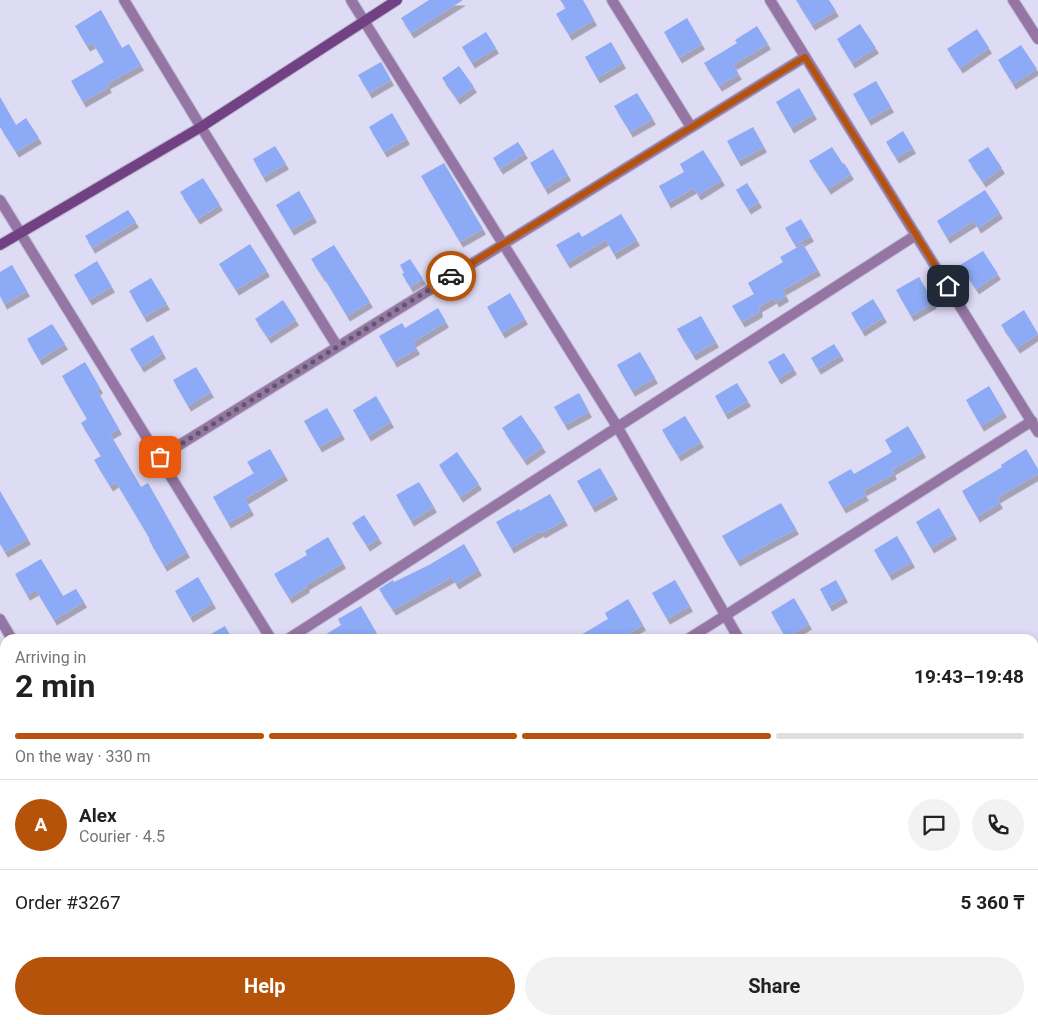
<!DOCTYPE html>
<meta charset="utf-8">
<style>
body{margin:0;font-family:Roboto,sans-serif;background:#f2f2f2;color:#202124;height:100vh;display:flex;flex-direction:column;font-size:19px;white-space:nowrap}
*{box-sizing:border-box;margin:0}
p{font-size:16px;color:#757577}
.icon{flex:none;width:28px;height:28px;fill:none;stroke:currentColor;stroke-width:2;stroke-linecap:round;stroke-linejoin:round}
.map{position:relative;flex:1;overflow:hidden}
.side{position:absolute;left:0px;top:634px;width:1039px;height:391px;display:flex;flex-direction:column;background:#fff;border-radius:15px 15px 0 0;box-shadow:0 2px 8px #0003}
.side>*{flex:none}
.pin{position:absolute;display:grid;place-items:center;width:42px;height:42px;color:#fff;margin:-21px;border-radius:10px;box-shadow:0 2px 8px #0006}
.courier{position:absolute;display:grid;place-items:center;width:50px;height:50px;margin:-25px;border:4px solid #b45309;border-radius:50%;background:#fff;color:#222;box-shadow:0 1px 6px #0007}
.head em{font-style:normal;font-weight:700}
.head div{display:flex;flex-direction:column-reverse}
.head{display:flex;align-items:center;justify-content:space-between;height:85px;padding:0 15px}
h1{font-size:32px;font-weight:700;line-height:38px}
.bar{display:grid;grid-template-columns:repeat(4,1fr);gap:8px 5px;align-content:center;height:60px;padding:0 15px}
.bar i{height:6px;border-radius:4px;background:#e0e0e0}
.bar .on{background:#b45309}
.bar p{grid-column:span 4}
.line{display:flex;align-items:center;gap:12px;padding:0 15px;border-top:1px solid #e0e0e0}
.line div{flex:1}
.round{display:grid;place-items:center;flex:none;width:52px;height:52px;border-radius:26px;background:#f2f2f2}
.action{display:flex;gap:10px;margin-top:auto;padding:10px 15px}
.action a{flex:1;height:58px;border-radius:30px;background:#b45309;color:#fff;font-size:20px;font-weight:700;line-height:58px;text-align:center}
.action a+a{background:#f2f2f2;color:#202124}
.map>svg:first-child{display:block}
.building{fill:#8caaf5;filter:url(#shadow)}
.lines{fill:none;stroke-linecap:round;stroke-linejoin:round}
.street-casing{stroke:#bab7cd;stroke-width:12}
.secondary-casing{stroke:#bab7cd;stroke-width:12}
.street{stroke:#9575a3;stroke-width:10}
.secondary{stroke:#714184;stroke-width:10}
.done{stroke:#5c5a68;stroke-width:5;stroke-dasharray:0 9}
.route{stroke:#b45309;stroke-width:6}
</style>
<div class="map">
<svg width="1038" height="1024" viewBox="0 0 1038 1024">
<defs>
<filter id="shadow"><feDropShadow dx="3" dy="5.5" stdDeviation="0" flood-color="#0004"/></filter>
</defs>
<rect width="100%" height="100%" fill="#dedbf4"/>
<!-- building -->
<g class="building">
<path d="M429,0h34l-52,33 -10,-15z"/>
<path d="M560,0h23l11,20 -25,15 -13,-21 10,-6z"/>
<path d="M796,0h33l7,11 -24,14z"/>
<path d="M101,10l21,38 7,-4 12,21 -34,19 2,3 -26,15 -12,-21 33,-19 -11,-19 -6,3 -12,-20z"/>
<path d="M687,18l15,26 -23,14 -15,-26z"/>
<path d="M860,24l16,24 -24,15 -15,-24z"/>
<path d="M757,26l11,18 -35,21 6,9 -20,12 -15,-23 33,-20 -2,-3z"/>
<path d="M977,29l12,19 -29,20 -13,-19z"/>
<path d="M486,32l10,16 -24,15 -10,-16z"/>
<path d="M611,42l12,21 -26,15 -12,-21z"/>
<path d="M1021,45l16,24 -24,15 -15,-24z"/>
<path d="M381,62l10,18 -22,13 -11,-18z"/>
<path d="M459,66l15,21 -17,12 -15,-21z"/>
<path d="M876,81l15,26 -23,13 -15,-26z"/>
<path d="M799,88l15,26 -23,14 -15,-26z"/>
<path d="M637,93l16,26 -23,13 -16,-26z"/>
<path d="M0,97l16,28 10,-7 13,20 -23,14 -16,-25z"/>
<path d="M392,113l15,26 -23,13 -15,-25z"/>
<path d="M753,127l11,20 -26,14 -11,-20z"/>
<path d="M903,131l10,17 -17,10 -10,-16z"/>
<path d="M518,142l7,11 -25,16 -7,-11z"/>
<path d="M275,146l11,18 -23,13 -10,-18z"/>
<path d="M832,147l11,17 1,-1 7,11 -23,15 -19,-28z"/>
<path d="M988,147l14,21 -19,14 -15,-22z"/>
<path d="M553,149l15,26 -23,14 -15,-26z"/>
<path d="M703,150l19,30 -24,15 -4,-7 -26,15 -9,-17 25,-14 -4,-8z"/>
<path d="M444,163l39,66 -23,13 -39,-66z"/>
<path d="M203,178l17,27 -23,14 -17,-27z"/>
<path d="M747,183l12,19 -11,7 -12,-19z"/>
<path d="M985,190l15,23 -22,15 -4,-7 -27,17 -10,-17z"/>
<path d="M299,191l15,26 -23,13 -15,-25z"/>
<path d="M128,210l8,12 -44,26 -7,-12z"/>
<path d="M621,214l16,26 -23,14 -8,-14 -39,23 -11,-18 23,-13 3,5z"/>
<path d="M801,219l10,17 -16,9 -10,-17z"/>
<path d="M250,244l17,27 -31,19 -17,-26z"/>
<path d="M803,244l15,26 -35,20 3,6 -10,6 -2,-4 -15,9 1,4 -2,2 -16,9 -10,-16 22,-12 -6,-11 35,-21 -3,-5z"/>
<path d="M334,245l36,57 -23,14 -24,-40h-1l-11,-17z"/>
<path d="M983,251l15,23 -22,15 -16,-24z"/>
<path d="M410,259l13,20 -13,8 -8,-13 2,-1 -4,-8z"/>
<path d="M97,261l15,26 -23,13 -15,-25z"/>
<path d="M12,265l15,26 -23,13 -4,-8v-24z"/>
<path d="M919,277l15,26 -23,13 -15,-26z"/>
<path d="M151,278l16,26 -23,13 -15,-26z"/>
<path d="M510,293l15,26 -23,14 -15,-26z"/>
<path d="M873,299l11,18 -22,14 -11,-18z"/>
<path d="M283,300l13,20 -28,18 -13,-19z"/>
<path d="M438,308l8,14 -33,20 4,7 -23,13 -15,-26 23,-13 3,5z"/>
<path d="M1024,310l14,24 -21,14 -16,-23z"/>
<path d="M701,316l15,26 -23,13 -16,-26z"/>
<path d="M52,324l13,20 -26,16 -12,-21z"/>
<path d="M153,335l10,18 -22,14 -11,-18z"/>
<path d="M834,344l7,11 -23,14 -7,-11z"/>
<path d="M640,352l15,26 -23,13 -15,-26z"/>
<path d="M784,353l10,16 -16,10 -10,-17z"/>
<path d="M85,362l15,26 -3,2 22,39 -9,5 31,53 7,-4 39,69 -23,14 -15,-26 1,-1 -34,-57 -6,4 -16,-26 7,-4 -20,-33 6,-4 -25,-43z"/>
<path d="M196,367l15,25 -23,14 -15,-26z"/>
<path d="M737,383l11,18 -23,13 -10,-18z"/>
<path d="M989,386l15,26 -23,14 -15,-26z"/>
<path d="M579,393l10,19 -24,13 -11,-18z"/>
<path d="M376,396l15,26 -23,14 -15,-26z"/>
<path d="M327,408l15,26 -23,13 -15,-26z"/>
<path d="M521,415l22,32 -19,13 -22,-32z"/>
<path d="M685,416l16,26 -23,14 -16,-26z"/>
<path d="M908,426l15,26 -31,18 2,4 -31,17 3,4 -23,13 -15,-26 23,-13 3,5 38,-22 -7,-12z"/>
<path d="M270,449l15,26 -40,24 6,11 -23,13 -15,-26 41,-24 -7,-11z"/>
<path d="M1026,449l12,20v5l-41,24 3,5 -23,14 -15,-26 40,-24 -1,-2z"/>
<path d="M457,452l22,32 -19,13 -21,-32z"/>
<path d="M600,468l15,26 -23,13 -15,-26z"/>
<path d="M419,482l15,25 -23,14 -15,-26z"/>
<path d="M0,491l28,48 -23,13 -5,-8z"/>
<path d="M550,494l15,26 -23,13 -1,-2 -30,17 -15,-26 23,-13 1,2z"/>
<path d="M781,503l15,26 -59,32 -15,-25z"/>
<path d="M939,508l15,26 -23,14 -15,-26z"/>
<path d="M364,515l15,23 -12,8 -15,-23z"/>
<path d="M897,536l15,26 -23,13 -15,-25z"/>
<path d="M328,537l15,26 -37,22 1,2 -18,11 -15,-24 33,-19 -2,-4z"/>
<path d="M464,544l15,26 -23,14 -4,-7 -59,33 -14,-21 14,-9 1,2 35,-17z"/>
<path d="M41,559l22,37 13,-7 8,13 -30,18 -18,-30 -9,5 -12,-21z"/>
<path d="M198,577l15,26 -23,14 -15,-26z"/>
<path d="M675,580l15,26 -23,13 -15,-26z"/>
<path d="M836,580l9,17 -16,9 -9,-17z"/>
<path d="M794,598l15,26 -23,14 -15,-26z"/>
<path d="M628,599l15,26 -24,14h-45l34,-20 -3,-6z"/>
<path d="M361,606l15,26 -12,7h-46l23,-14 -3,-6z"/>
<path d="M225,626l7,13h-30z"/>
</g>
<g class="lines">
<defs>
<g id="street">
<path d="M124,0l77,127 136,219"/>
<path d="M351,0l267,428 121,211"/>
<path d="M612,0l79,127"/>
<path d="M770,0l268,432"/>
<path d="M1013,0l25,39"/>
<path d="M0,200l271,439"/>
<path d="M160,457l645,-400"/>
<path d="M0,619l12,20"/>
<path d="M288,639l628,-404"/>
<path d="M688,639l344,-218"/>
<path d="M1034,678l4,-3"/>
<path d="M0,1018l4,6"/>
<path d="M253,1020l3,4"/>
<path d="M981,1020l3,4"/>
<path d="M493,1024l6,-4"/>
</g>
<path id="secondary" d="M0,245l201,-118 196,-127"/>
</defs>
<!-- street casing -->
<use href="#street" class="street-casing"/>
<!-- secondary casing -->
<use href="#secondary" class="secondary-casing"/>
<!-- street -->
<use href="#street" class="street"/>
<!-- secondary -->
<use href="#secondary" class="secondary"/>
</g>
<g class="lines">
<!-- done -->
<path class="done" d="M160,457l291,-181"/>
<!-- route -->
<path class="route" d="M451,276l354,-219 143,229"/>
</g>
</svg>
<div class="pin" style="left:160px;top:457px;background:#ea580c"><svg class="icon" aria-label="bag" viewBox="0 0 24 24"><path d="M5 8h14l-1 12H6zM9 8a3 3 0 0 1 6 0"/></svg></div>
<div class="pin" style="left:948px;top:286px;background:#1f2937"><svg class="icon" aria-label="home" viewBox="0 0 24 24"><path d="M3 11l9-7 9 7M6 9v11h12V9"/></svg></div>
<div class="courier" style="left:451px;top:276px"><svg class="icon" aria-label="car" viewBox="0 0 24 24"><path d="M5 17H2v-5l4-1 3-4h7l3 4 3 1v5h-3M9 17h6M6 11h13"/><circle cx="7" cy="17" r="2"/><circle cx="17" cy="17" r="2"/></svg></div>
<section class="side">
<div class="head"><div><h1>2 min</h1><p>Arriving in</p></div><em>19:43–19:48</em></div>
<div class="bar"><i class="on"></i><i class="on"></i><i class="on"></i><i></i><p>On the way · 330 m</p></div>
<div class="line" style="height:90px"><b class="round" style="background:#b45309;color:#fff">A</b><div><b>Alex</b><p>Courier · 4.5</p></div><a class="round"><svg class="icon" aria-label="chat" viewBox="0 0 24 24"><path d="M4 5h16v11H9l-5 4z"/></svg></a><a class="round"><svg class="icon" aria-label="phone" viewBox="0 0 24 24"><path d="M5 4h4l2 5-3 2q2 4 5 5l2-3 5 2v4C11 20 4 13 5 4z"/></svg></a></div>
<div class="line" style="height:65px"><div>Order #3267</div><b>5 360 ₸</b></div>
<div class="action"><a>Help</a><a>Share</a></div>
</section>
</div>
